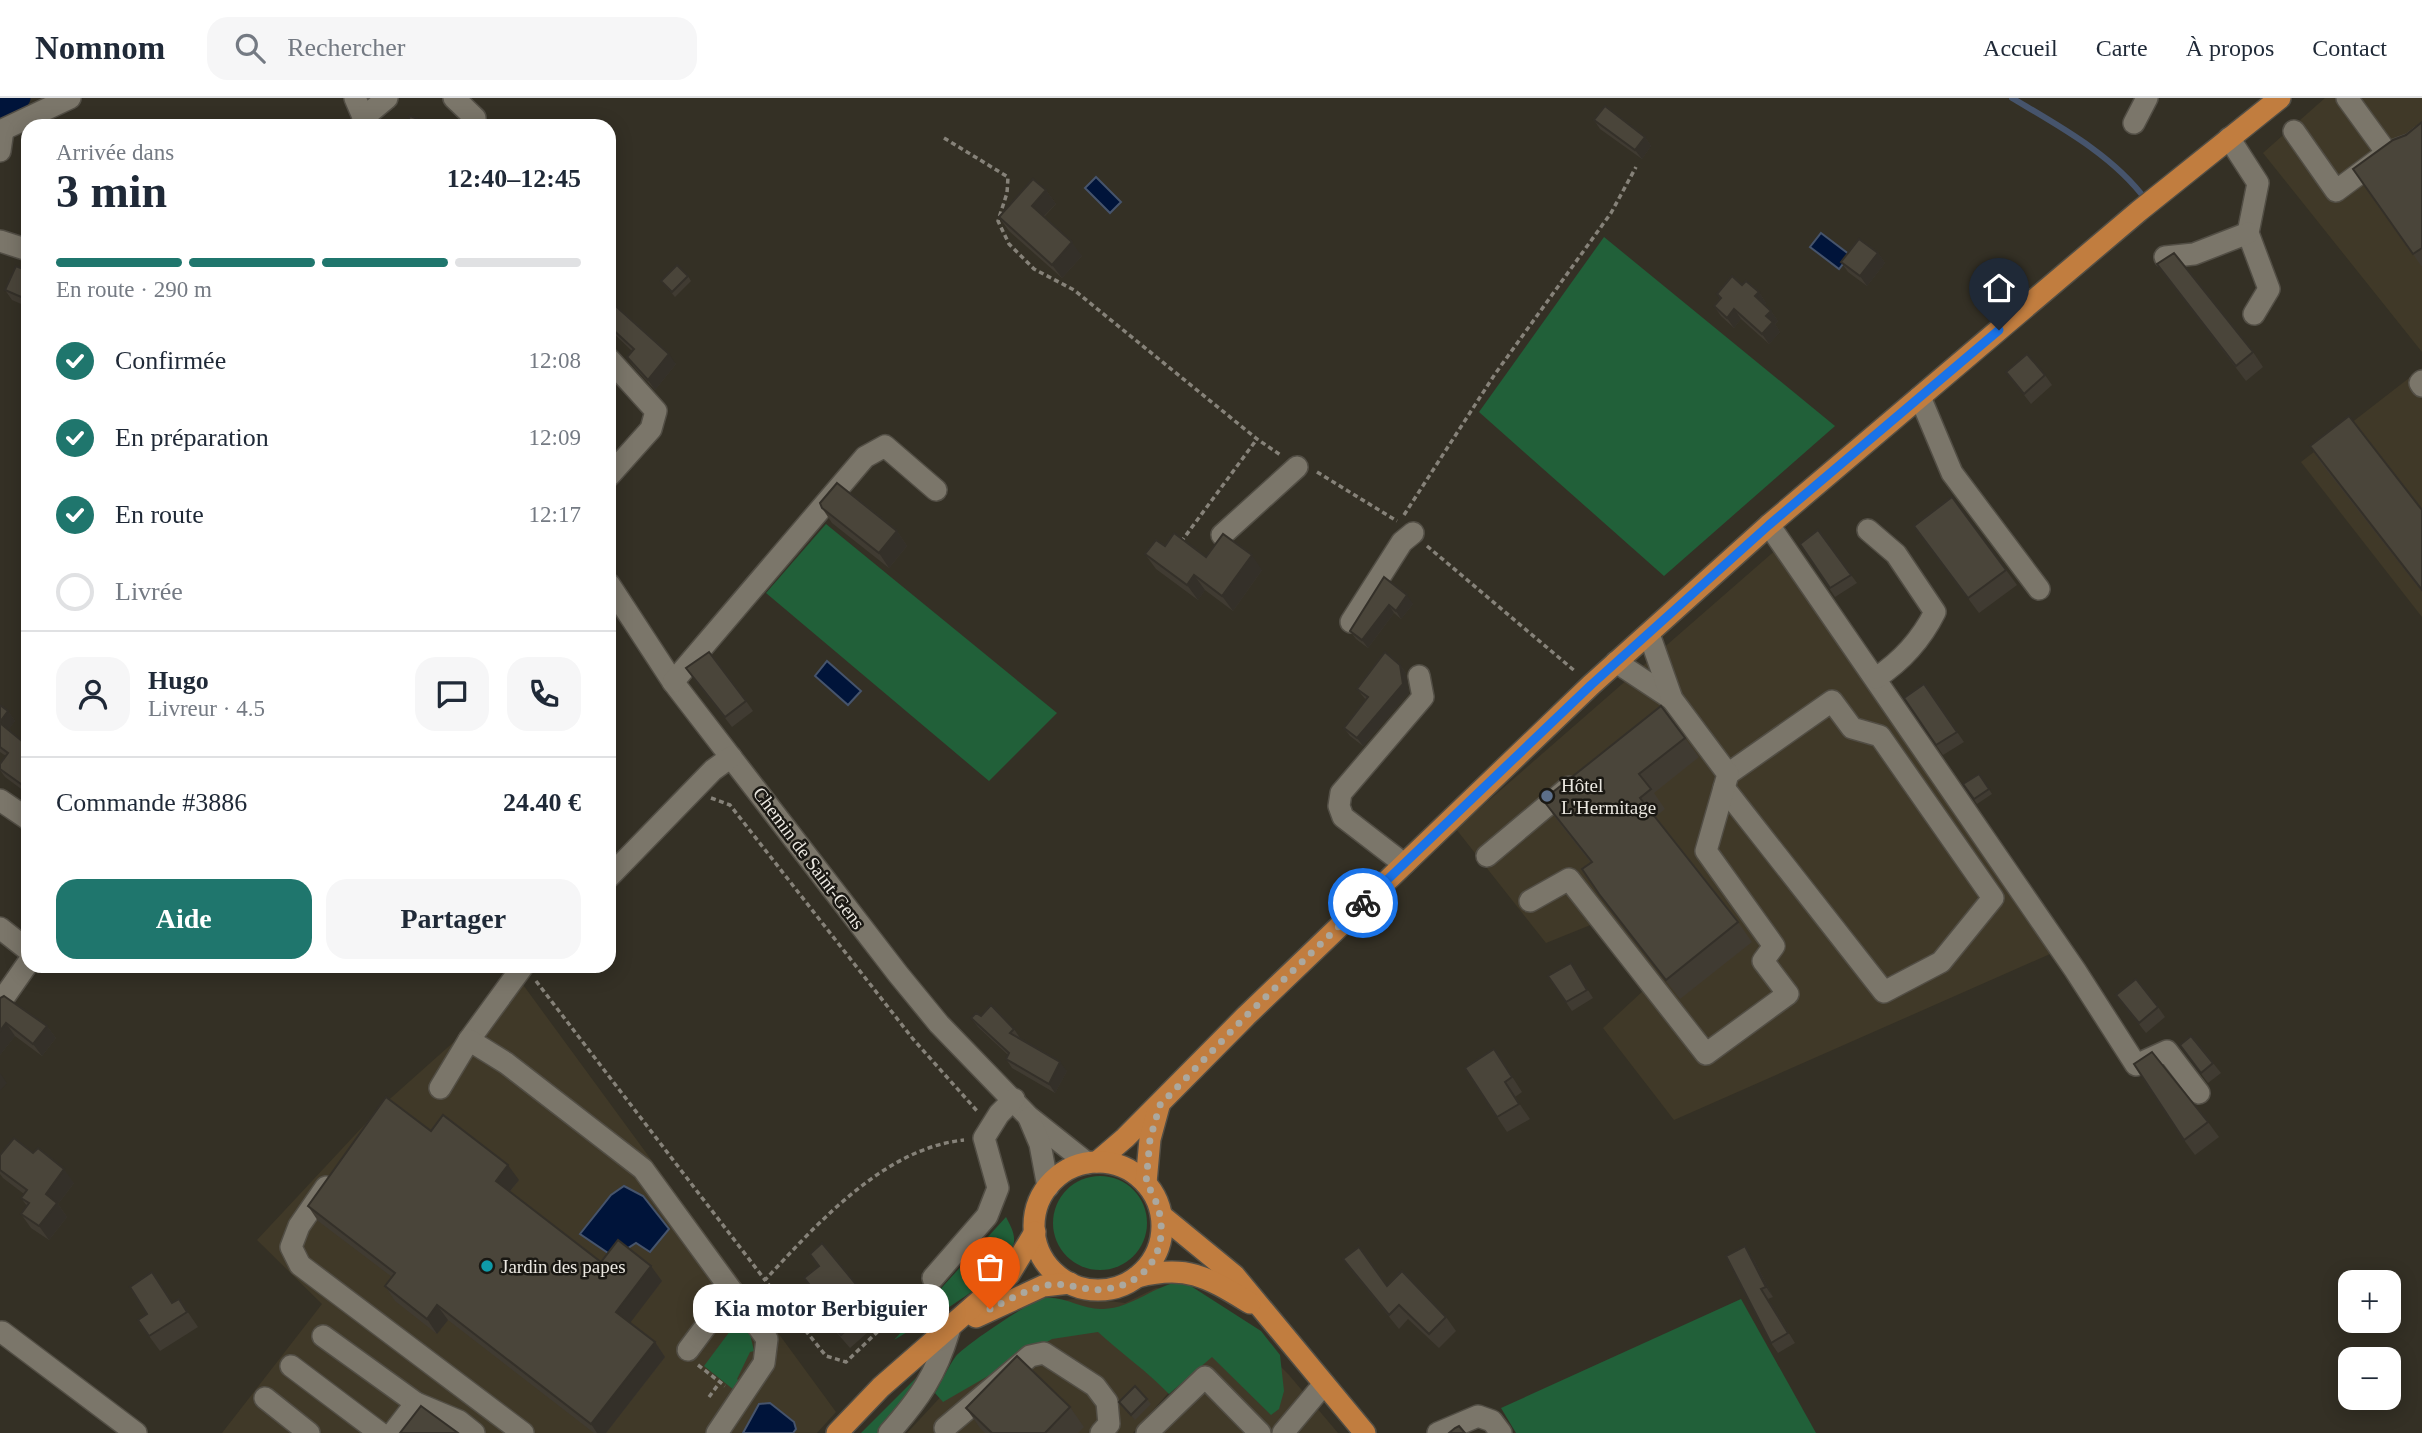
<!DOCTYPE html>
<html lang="fr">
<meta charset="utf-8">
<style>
body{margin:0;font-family:"Times New Roman",serif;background:#f6f6f7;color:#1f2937;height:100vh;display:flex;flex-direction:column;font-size:26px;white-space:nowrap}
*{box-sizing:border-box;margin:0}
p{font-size:23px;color:#747a83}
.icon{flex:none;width:38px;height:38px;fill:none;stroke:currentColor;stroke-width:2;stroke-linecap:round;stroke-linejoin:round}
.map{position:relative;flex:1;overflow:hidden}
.panel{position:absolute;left:21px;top:21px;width:595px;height:854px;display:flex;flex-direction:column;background:#fff;border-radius:21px;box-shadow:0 4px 18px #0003}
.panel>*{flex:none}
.fabs{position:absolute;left:2338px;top:1172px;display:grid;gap:14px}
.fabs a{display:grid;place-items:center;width:63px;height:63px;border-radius:14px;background:#fff;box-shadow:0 4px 18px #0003;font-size:35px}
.pin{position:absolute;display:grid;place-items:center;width:60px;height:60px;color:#fff;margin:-72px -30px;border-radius:50% 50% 50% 0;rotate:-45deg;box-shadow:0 0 7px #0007}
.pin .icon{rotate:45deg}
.courier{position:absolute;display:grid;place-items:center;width:70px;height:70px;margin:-35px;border:5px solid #1a73e8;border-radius:50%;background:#fff;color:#222;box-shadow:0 2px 9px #0007}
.bubble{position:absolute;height:49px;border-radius:21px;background:#fff;box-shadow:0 4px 18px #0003;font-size:23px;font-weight:700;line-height:49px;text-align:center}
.summary em{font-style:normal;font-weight:700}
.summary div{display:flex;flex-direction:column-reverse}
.summary{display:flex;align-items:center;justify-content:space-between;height:119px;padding:0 35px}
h1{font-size:46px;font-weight:700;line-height:52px}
.bar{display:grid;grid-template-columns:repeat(4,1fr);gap:10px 7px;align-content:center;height:84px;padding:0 35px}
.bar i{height:9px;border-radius:5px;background:#e0e1e3}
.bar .active{background:#1f766d}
.bar p{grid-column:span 4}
.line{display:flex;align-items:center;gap:18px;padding:0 35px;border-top:2px solid #e0e1e3}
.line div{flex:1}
.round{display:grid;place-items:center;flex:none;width:74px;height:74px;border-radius:21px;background:#f6f6f7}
ol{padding:0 35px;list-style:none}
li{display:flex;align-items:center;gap:21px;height:77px}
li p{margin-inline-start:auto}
li .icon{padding:7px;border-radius:50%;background:#1f766d;color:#fff;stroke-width:4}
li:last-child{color:#747a83}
li i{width:38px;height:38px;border:4px solid #e0e1e3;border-radius:50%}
.primary-button{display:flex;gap:14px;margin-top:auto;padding:14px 35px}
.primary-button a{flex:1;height:80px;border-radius:21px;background:#1f766d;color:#fff;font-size:28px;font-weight:700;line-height:80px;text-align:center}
.primary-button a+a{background:#f6f6f7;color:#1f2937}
header{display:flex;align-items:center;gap:42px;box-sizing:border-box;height:98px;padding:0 35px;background:#fff;border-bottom:2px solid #e0e1e3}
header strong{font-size:33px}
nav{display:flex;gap:38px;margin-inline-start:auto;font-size:24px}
.search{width:490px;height:63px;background:#f6f6f7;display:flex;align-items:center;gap:18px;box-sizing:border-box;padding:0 24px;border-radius:21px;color:#747a83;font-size:26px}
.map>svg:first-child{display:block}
.built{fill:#403928}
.green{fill:#216039}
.water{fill:#00143a;stroke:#46546c;stroke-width:2}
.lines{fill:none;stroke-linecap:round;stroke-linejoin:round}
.stream{stroke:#46546c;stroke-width:6}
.canal{stroke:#00143a;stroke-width:21}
.minor-casing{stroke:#524e45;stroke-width:24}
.major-casing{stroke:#524e45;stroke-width:24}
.path{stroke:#868279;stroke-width:3.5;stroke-dasharray:5 3.5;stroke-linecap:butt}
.minor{stroke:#7b766a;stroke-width:21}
.major{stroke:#c17d3f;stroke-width:21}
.wall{fill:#403b32}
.shaded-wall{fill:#343029}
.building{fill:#4a453a;stroke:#343029;stroke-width:2}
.done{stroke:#aba89f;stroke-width:7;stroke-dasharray:0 12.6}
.route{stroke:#1a73e8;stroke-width:9}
.service-dot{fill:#5c6f8a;stroke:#1a1813;stroke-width:2.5}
.culture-dot{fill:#0f9aa8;stroke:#1a1813;stroke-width:2.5}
.labels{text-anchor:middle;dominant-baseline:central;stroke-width:5;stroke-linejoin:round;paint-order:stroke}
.poi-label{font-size:19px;fill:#ebe8e1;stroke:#1a1813;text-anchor:start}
.street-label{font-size:19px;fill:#ebe8e1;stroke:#1a1813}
</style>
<header>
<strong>Nomnom</strong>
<div class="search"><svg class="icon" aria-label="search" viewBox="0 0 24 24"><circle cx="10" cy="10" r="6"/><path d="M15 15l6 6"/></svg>Rechercher</div>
<nav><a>Accueil</a><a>Carte</a><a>À propos</a><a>Contact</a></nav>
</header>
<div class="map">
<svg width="2422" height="1335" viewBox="0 0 2422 1335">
<rect width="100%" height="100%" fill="#343025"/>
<!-- built -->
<g class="built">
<path d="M2325,0h97v254l-159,-199z"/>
<path d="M2422,270v249l-121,-155z"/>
<path d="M1778,450l281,402 -385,170 -71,-92 41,-38 -51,-66 -47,19 -90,-114z"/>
<path d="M521,884l315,430 -19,21h-595l100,-129 -65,-64 125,-134z"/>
<path d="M1156,1190l44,5 31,29 -98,111h-226l120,-129 57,-6 41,5z"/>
<path d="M1239,1227l50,50 49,58h-202z"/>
</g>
<!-- green -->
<g class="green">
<path d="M1604,139l231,189 -171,150 -185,-164z"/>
<path d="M826,426l231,189 -68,68 -223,-188z"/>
<circle cx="1100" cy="1125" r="47"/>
<path d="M1006,1119c4,8 9,16 8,25 -7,37 -89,79 -120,98z"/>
<path d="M1183,1183l78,50 19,24 4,36 -5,18 -8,6 -59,-58 -43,37c-22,-23 -47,-40 -71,-62l-46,7 -109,63 -8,-9c7,-12 13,-26 21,-37 9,-11 77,-57 89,-58 20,-2 38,12 58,11 30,-1 51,-24 80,-28z"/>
<path d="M1741,1201l75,134h-300l-15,-25z"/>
<path d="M739,1221l11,15 4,17 -4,1 -13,27 3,3 -6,8 -30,-24z"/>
<path d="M930,1266l-7,20 -45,49h-17z"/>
</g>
<!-- water -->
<g class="water">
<path d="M1096,79l25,25 -11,11 -25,-25z"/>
<path d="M1821,135l29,22 -11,14 -29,-22z"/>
<path d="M827,563l34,30 -13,14 -33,-29z"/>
<path d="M624,1088l19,10 26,33 -19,23 -14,-9 -22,14 -34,-23 31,-39z"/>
<path d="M770,1305l24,19 2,7 -3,4h-50l16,-29z"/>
</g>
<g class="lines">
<!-- stream -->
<path class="stream" d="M2012,0c47,28 101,57 134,102"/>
<!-- canal -->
<path class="canal" d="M0,10l20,-10"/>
<defs>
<g id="minor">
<path d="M355,0l12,28"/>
<path d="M454,0l21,20v8"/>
<path d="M2347,0l40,55"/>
<path d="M363,20l24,-20"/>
<path d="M2134,25l13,-25"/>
<path d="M0,33l70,-33"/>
<path d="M2294,33l42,60 51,-38 25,-9 10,-8"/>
<path d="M2229,40l29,45 -10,50 21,56 -15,25"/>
<path d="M0,53l3,-21"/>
<path d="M0,143l28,9"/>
<path d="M2165,159l29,-3 54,-21"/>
<path d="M609,261l47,52 -5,18 -42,47"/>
<path d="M2422,283l-2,2 2,3"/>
<path d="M1920,299l32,76 87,116"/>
<path d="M1769,427l306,445 61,95 31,-14 32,42"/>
<path d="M1868,432l28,24 39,58c-14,28 -33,49 -59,66"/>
<path d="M1222,437l75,-68"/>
<path d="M609,486l64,98 225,292 41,50 90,93 58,46"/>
<path d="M1351,524l51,-80 11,-9"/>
<path d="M1616,564l56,37"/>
<path d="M673,584l192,-225 20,-11 51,44"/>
<path d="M1724,690l160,204 57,-30 52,-64 -113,-162 -28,-8 -20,-27 -104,73"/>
<path d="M0,702l28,19"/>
<path d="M1487,758l82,-69"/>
<path d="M1404,766l-61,-47 -4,-11 2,-13 82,-96 -4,-21"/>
<path d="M609,779l104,-107 18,-13"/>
<path d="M1530,803l39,-22 137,175 82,-60 -25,-33 11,-15 -68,-95 22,-77 -56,-75 -23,-65"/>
<path d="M0,830l28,22"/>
<path d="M0,905l28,-40"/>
<path d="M469,942l54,-74"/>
<path d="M440,990l29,-48 37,23 137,106 124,170 -3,24 -47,70"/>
<path d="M1029,1020l11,26 8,43"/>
<path d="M326,1089l-27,39 -8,21 9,18 223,168"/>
<path d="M933,1180l54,-62 11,-28 -14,-50 15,-24 15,-15"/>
<path d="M2,1234l134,101"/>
<path d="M323,1238l93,67 -23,30"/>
<path d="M688,1252l44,-59"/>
<path d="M291,1268l89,67"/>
<path d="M265,1300l44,35"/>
<path d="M416,1305l43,18 15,12"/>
<path d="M945,1330l85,-72 14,-3 51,33 12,16 2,22 -8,9"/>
<path d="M889,1335c30,-34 47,-58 60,-102"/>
<path d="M1147,1335l58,-56 55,56"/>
<path d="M1283,1335l41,-49"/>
<path d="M1438,1335l40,-17 14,5 9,12"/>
</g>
<g id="major">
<path d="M1097,1064l28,-24 121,-122 345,-331 178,-160 370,-314 141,-113"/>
<circle cx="1098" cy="1128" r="64"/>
<path d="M1146,1085l4,-44 9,-33"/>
<path d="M1162,1118l72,59 131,158"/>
<path d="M1137,1179c50,-13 70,0 113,26"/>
<path d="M976,1219l67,-31 27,-3"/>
<path d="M837,1335l44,-46 128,-112 26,-43"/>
</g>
</defs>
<!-- minor casing -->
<use href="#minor" class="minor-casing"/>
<!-- major casing -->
<use href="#major" class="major-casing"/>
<!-- path -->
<g class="path">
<path d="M944,40l64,39 -1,16 -9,28 11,23 25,25 40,21 183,149 25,17"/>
<path d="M1317,374l80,49"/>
<path d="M1404,417l91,-141 116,-161 25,-46"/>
<path d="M1181,444l76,-103"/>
<path d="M1427,448l149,126"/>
<path d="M711,700l19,7 183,234 65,73"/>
<path d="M536,883l229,299"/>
<path d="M921,1192l-75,72 -20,-6 -61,-76c52,-56 119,-132 199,-140"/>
<path d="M698,1267l27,21"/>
<path d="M709,1299l11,-15"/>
</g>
<!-- minor -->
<use href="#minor" class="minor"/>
<!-- major -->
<use href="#major" class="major"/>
</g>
<!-- wall -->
<g class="wall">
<path d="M1594,22l51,17 6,9 -9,13 -42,-30z"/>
<path d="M2422,24v145l-69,-98 53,-34z"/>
<path d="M1046,92l10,14 -12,13 38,39 -20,22 -53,-47 -10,-14z"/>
<path d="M1878,155l7,10 -18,23 -19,-14 -7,-10z"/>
<path d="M2157,166l96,88 10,15 -17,14z"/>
<path d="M28,167v42l-16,-7 -7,-10 20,-20z"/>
<path d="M688,178l3,5 -16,16 -14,-16z"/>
<path d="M1742,187l17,7 7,11 -2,1 7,7 7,10 -3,3 5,8 -11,12 -28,-25 -7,9 -13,-12 -7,-10 6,-7 -3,-5z"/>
<path d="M609,202l67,64 -21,26 -21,-23 -7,-10 5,-6 -23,-22z"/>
<path d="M2006,274l39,3 7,10 -21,19z"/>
<path d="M2310,348l112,64v82l-101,-129z"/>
<path d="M822,410l75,23 10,15 -18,22 -57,-45z"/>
<path d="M1914,428l92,44 11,15 -38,28z"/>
<path d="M1818,432l39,53 -22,14 -35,-53z"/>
<path d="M1165,448l41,11 56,13 -29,41 -28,-21 -7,10 -42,-31 -11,-15z"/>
<path d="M1384,479l29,27 -12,15 -7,-6 -26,35 -12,-9 -6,-8z"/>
<path d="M1400,567l6,8 3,20 -46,53 -13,-10 -6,-8 22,-28 -9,-11z"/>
<path d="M686,570l60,33 7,10 -21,16z"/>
<path d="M1924,586l40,58 -21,13 -39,-57z"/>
<path d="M0,607l8,6 7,10 -7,9 20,16v48l-23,-17 -5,-7v-6l6,-8 -6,-4z"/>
<path d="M1685,640l14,19 -45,36 11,16 -10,8 83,105 14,20 -72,57 -67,-85 -31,-45 9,-6 -34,-43 -14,-20z"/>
<path d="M1979,676l13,20 -15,10 -14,-20z"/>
<path d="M1576,873l17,27 -21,13 -24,-35z"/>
<path d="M2116,897l42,12 7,10 -19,16z"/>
<path d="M0,900l47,28 9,12 -14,18 -27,-20 -15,19z"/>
<path d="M981,918l33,13 6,9 47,33 -12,22 -43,-25 -6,-9 2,-4 -30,-28 -7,-9z"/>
<path d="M2187,957l26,8 8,10 -13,10z"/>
<path d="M1504,966l18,28 -7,5 15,22 -23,13 -10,-15z"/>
<path d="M2208,1024l11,15 -24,18 -11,-15z"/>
<path d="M431,1033l88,49 -9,12 91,70 61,19 -32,41 25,20 10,15 -59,76h-12l-146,-113 -11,14 -42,-33 -10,-15 7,-9 -74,-56 -10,-15z"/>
<path d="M0,1057l74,28 -16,21 9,13 -18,23 -18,-12 -10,-14 6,-8 -6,-8 3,-4 -21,-16 -3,-4z"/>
<path d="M810,1156l59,46 9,13 -15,13 4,7 -17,15 -25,-29 -10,-14 6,-5 -17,-22 15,-12z"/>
<path d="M1752,1158l21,41 -5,2 27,44 -17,10 -7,-10z"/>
<path d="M1343,1161l44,27 59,31 10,14 -17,17 -31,-29 -9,10 -46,-57z"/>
<path d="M179,1201l19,28 -38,24 -11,-15 24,-34z"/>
<path d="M1147,1301l4,5 -16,16 -16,-18z"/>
<path d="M1070,1309l14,20 -6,6h-93l-5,-5 -14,-20z"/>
</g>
<!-- shaded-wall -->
<g class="shaded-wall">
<path d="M1645,39l6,9 -9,13 -7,-9z"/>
<path d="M1046,92l10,14 -15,15 -9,-13z"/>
<path d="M1072,144l10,14 -20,22 -10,-13z"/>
<path d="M1878,155l7,10 -18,23 -7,-10z"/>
<path d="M1759,194l7,11 -4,4 -7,-11z"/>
<path d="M1734,211l7,10 -7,9 -7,-10z"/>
<path d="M1771,213l7,10 -3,3 5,8 -11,12 -7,-10 4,-18z"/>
<path d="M669,256l7,10 -21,26 -7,-10z"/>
<path d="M897,433l10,15 -18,22 -10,-15z"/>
<path d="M1252,457l10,15 -29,41 -11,-15z"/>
<path d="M1194,477l11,15 -7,10 -11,-15z"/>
<path d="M1407,497l6,9 -12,15 -5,-8z"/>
<path d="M1389,507l5,8 -26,35 -6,-8z"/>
<path d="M1400,567l6,8 3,20 -46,53 -6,-8z"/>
<path d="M8,613l7,10 -8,11 -7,-9z"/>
<path d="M6,925l9,13 -15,19v-24z"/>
<path d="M47,928l9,12 -14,18 -9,-12z"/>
<path d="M1060,964l7,9 -12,22 -6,-9z"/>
<path d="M0,975l7,10 -7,8z"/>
<path d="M508,1067l11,15 -13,16 -10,-15z"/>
<path d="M64,1071l10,14 -16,21 9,13 -18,23 -10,-14 7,-32z"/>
<path d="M1745,1148l7,10 21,41 -7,-10z"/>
<path d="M651,1168l11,15 -35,46 -11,-15z"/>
<path d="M437,1207l11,15 -11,14 -10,-15z"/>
<path d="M655,1244l10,15 -59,76h-9l-6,-9z"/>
</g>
<!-- building -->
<g class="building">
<path d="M1605,8l40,31 -10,13 -41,-30z"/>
<path d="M410,18l21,8 -2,2h-23z"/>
<path d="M2422,24v126l-9,6 -60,-85 40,-29 13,-5z"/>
<path d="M1033,81l13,11 -14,16 40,36 -20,23 -53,-48z"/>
<path d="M1859,141l19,14 -18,23 -19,-14z"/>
<path d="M2174,155l79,99 -17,14 -79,-102z"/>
<path d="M28,167v35l-23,-10 11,-24 9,4z"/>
<path d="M677,167l11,11 -16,16 -11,-11z"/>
<path d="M1732,178l10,9 4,-4 13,11 -4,4 16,15 -5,5 7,6 -11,12 -28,-25 -7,9 -13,-12 7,-8 -4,-4z"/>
<path d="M609,202l60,54 -21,26 -21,-23 7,-8 -25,-23z"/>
<path d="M2027,256l18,21 -21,19 -18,-22z"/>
<path d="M2349,318l73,94v80l-112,-144z"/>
<path d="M837,385l60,48 -18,22 -57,-45 -2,-5z"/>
<path d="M1952,399l54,73 -38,28 -54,-72z"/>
<path d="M1818,432l33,45 -21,13 -30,-44z"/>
<path d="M1174,435l32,24 17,-23 29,21 -30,41 -28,-21 -7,10 -42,-31 11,-14 9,6z"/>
<path d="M1384,479l23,18 -11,16 -7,-6 -27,35 -12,-9z"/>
<path d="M709,554l37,49 -21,16 -39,-49z"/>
<path d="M1385,554l15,13 3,19 -46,54 -13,-10 24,-31 -11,-8z"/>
<path d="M1924,586l33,48 -21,13 -32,-47z"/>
<path d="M0,607l8,6 -8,11z"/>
<path d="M1661,608l24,32 -46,36 12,15 -11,9 98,124 -72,58 -67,-86 -17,-25 10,-7 -49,-62z"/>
<path d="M0,625l28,23v43l-28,-20v-5l8,-11 -8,-6z"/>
<path d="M1979,676l10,15 -15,10 -11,-15z"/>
<path d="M1571,865l16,27 -21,12 -18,-26z"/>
<path d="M2136,881l22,28 -19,16 -23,-28z"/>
<path d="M4,898l43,30 -14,18 -27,-21 -6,8v-33z"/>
<path d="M991,907l23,24 -4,4 50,29 -11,22 -43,-25 3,-6 -38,-35 5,-5 5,3z"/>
<path d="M2191,938l22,27 -12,10 -21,-28z"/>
<path d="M1494,951l18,28 -7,5 14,22 -22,13 -32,-49z"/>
<path d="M2152,954l56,70 -24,18 -50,-76z"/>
<path d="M386,999l45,34 12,-16 65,50 -12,16 105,81 17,-22 33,26 -35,46 39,30 -64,82 -154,-119 -10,14 -42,-33 10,-13 -87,-67z"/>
<path d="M14,1040l19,15 5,-5 26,21 -18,25 11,9 -18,23 -18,-12 8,-11 -8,-5 6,-8 -27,-20v-15z"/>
<path d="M822,1145l47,57 -17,14 6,5 -17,16 -26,-30 7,-5 -18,-22 15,-12 -9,-12z"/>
<path d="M1745,1148l21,41 -5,2 27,44 -17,10 -45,-87z"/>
<path d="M1359,1149l28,39 15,-15 44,46 -17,17 -30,-29 -10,10 -46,-56z"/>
<path d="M152,1174l20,31 7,-4 8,13 -38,24 -11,-16 9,-6 -17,-27z"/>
<path d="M1017,1258l53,51 -25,26h-53l-26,-25z"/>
<path d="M1135,1288l12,13 -16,16 -12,-13z"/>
<path d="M421,1308l37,27h-58z"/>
<path d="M1459,1328l6,7h-16l6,-5z"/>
</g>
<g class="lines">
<!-- done -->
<path class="done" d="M990,1211c17,-8 35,-19 54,-23 22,-6 41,7 63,3 56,-9 68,-64 39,-106l4,-44 10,-34 86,-89 117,-113"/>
<!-- route -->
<path class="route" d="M1363,805l228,-218 178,-160 230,-195"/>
</g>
<!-- markers -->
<circle class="service-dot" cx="1547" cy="698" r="7"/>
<circle class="culture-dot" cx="487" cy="1168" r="7"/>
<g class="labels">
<!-- poi labels -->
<g class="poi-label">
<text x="1561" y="687">Hôtel<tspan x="1561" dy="22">L'Hermitage</tspan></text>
<text x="501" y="1168">Jardin des papes</text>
</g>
<!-- street labels -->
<g class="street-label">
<text transform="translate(809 760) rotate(53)">Chemin de Saint-Gens</text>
</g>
</g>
</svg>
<div class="fabs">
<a>+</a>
<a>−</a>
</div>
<div class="pin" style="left:990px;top:1211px;background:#ea580c"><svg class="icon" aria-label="bag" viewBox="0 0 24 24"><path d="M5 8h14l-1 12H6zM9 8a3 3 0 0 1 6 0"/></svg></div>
<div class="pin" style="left:1999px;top:232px;background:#1f2937"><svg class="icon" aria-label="home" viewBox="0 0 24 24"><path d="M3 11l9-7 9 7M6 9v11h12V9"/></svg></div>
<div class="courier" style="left:1363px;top:805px"><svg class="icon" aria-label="bike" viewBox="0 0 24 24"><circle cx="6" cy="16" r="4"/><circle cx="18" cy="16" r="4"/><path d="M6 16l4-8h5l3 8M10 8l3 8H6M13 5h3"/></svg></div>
<div class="bubble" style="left:693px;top:1186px;width:256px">Kia motor Berbiguier</div>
<section class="panel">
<div class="summary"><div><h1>3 min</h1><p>Arrivée dans</p></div><em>12:40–12:45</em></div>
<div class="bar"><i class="active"></i><i class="active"></i><i class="active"></i><i></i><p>En route · 290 m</p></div>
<ol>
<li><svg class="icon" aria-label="check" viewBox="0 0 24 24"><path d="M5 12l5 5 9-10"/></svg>Confirmée<p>12:08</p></li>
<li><svg class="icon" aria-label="check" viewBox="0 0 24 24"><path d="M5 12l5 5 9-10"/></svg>En préparation<p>12:09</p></li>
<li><svg class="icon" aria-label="check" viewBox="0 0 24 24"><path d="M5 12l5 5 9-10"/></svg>En route<p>12:17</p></li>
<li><i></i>Livrée</li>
</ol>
<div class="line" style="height:126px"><a class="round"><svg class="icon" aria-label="person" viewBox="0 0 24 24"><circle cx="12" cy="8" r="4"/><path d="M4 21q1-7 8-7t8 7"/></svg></a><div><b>Hugo</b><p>Livreur · 4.5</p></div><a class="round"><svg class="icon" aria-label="chat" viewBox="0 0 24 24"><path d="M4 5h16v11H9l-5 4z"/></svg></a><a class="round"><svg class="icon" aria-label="phone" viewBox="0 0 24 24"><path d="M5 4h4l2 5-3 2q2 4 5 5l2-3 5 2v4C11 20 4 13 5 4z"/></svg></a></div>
<div class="line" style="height:91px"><div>Commande #3886</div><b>24.40 €</b></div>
<div class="primary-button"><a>Aide</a><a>Partager</a></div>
</section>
</div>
